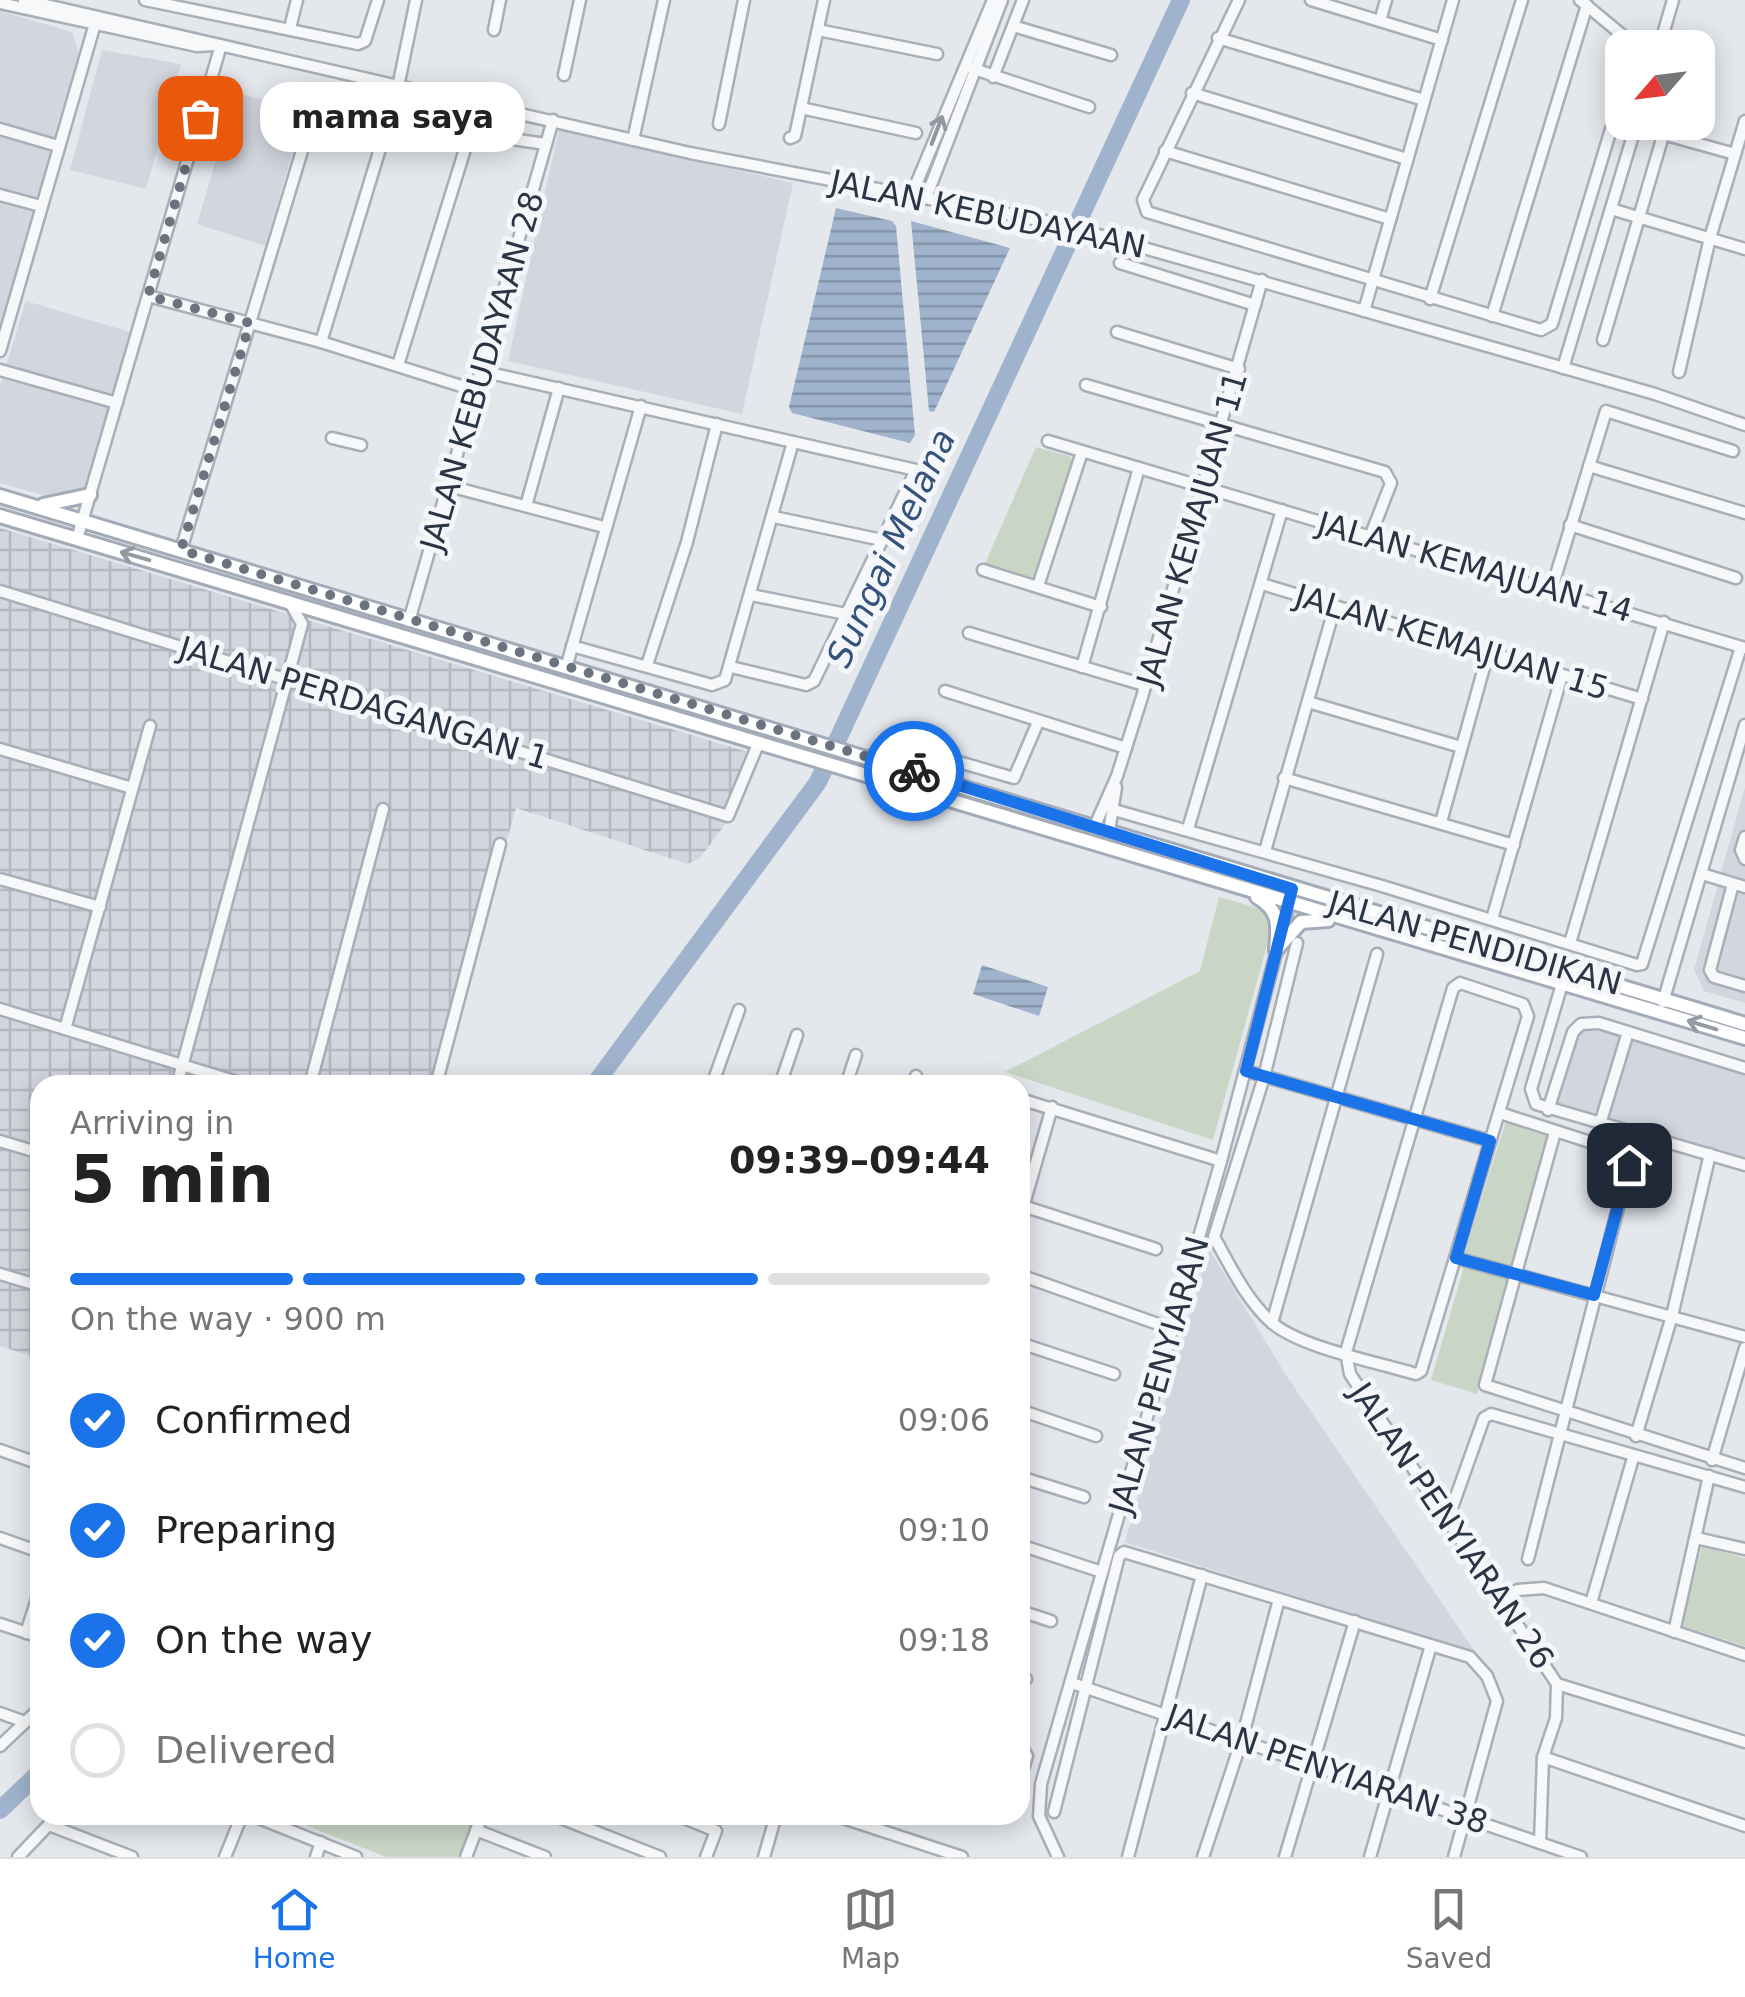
<!DOCTYPE html>
<meta charset="utf-8">
<style>
body{margin:0;font-family:"DejaVu Sans",sans-serif;background:#f6f6f6;color:#222;height:100vh;display:flex;flex-direction:column;font-size:38px;white-space:nowrap}
*{box-sizing:border-box;margin:0}
p{font-size:32px;color:#767676}
.icon{flex:none;width:55px;height:55px;fill:none;stroke:currentColor;stroke-width:2;stroke-linecap:round;stroke-linejoin:round}
.map{position:relative;flex:1;overflow:hidden}
.side{position:absolute;left:30px;top:1075px;width:1000px;height:750px;display:flex;flex-direction:column;background:#fff;border-radius:30px;box-shadow:0 5px 25px #0003}
.side>*{flex:none}
.needle{width:65px;rotate:242deg}
.buttons{position:absolute;left:1605px;top:30px;display:grid;gap:20px}
.buttons a{display:grid;place-items:center;width:110px;height:110px;border-radius:20px;background:#fff;box-shadow:0 5px 25px #0003;font-size:50px}
.pin{position:absolute;display:grid;place-items:center;width:85px;height:85px;color:#fff;margin:-42px;border-radius:20px;box-shadow:0 5px 15px #0006}
.courier{position:absolute;display:grid;place-items:center;width:100px;height:100px;margin:-50px;border:8px solid #1a73e8;border-radius:50%;background:#fff;color:#222;box-shadow:0 2px 12px #0007}
.bubble{position:absolute;height:70px;border-radius:30px;background:#fff;box-shadow:0 5px 25px #0003;font-size:32px;font-weight:600;line-height:70px;text-align:center}
.summary em{font-style:normal;font-weight:600}
.summary div{display:flex;flex-direction:column-reverse}
.summary{display:flex;align-items:center;justify-content:space-between;height:170px;padding:0 40px}
h1{font-size:65px;font-weight:600;line-height:75px}
.bar{display:grid;grid-template-columns:repeat(4,1fr);gap:15px 10px;align-content:center;height:120px;padding:0 40px}
.bar i{height:12px;border-radius:8px;background:#e0e0e0}
.bar .selected{background:#1a73e8}
.bar p{grid-column:span 4}
ol{padding:0 40px;list-style:none}
li{display:flex;align-items:center;gap:30px;height:110px}
li p{margin-inline-start:auto}
li .icon{padding:10px;border-radius:50%;background:#1a73e8;color:#fff;stroke-width:4}
li:last-child{color:#767676}
li i{width:55px;height:55px;border:5px solid #e0e0e0;border-radius:50%}
.dock{display:flex;justify-content:space-around;align-items:center;height:140px;border-top:2px solid #e0e0e0;background:#fff;font-size:28px;color:#767676}
.dock a{display:grid;justify-items:center;gap:5px}
.dock .selected{color:#1a73e8}
.map>svg:first-child{display:block}
.built{fill:#d2d6de}
.industrial{fill:url(#industrial-grid)}
.green{fill:#c9d6c5}
.water{fill:url(#water-rules)}
.lines{fill:none;stroke-linecap:round;stroke-linejoin:round}
.river{stroke:#9fb4cc;stroke-width:18}
.minor-casing{stroke:#a9aeb7;stroke-width:15}
.major-casing{stroke:#a3abb8;stroke-width:18}
.minor{stroke:#f7f8fa;stroke-width:10}
.major{stroke:#fff;stroke-width:12}
.oneway{stroke:#9196a0}
.oneway2{stroke:#959aa2}
.done{stroke:#6c737f;stroke-width:10;stroke-dasharray:0 18}
.route{stroke:#1a73e8;stroke-width:12}
.labels{text-anchor:middle;dominant-baseline:central;stroke-width:10;stroke-linejoin:round;paint-order:stroke}
.street-label{font-size:32px;fill:#2b3445;stroke:#f4f6f9}
.water-label{font-size:35px;font-style:italic;fill:#34527a;stroke:#f4f6f9}
</style>
<div class="map">
<svg width="1745" height="1857" viewBox="0 0 1745 1857">
<defs>
<pattern id="industrial-grid" width="8" height="8" patternUnits="userSpaceOnUse" patternTransform="scale(2.5)"><rect width="8" height="8" fill="#d2d6de"/><path d="M0 4h8M4 0v8" fill="none" stroke="#b4b8c0"/></pattern>
<pattern id="water-rules" width="6" height="5" patternUnits="userSpaceOnUse" patternTransform="scale(2.5)"><rect width="6" height="5" fill="#9fb4cc"/><path d="M0 2.5h6" fill="none" stroke="#8293a7"/></pattern>
</defs>
<rect width="100%" height="100%" fill="#e4e7ec"/>
<!-- built -->
<g class="built">
<path d="M0,11l72,21 7,22 -79,289z"/>
<path d="M102,50l79,14 -35,125 -76,-19z"/>
<path d="M236,93l69,17 -40,136 -68,-22z"/>
<path d="M559,129l234,54 -51,231 -234,-53z"/>
<path d="M26,301l104,31 -45,156 -39,8 -46,-13v-97z"/>
<path d="M1745,787v216l-41,-12 -10,-21z"/>
<path d="M1579,1021l166,43v105l-201,-57z"/>
<path d="M1209,1249l77,126 190,278 -351,-111z"/>
</g>
<!-- industrial -->
<path class="industrial" d="M0,528l758,227 -28,63 -30,40 -12,6 -172,-56 -77,277h-399v274l-40,-13z"/>
<!-- green -->
<g class="green">
<path d="M1036,447l33,9 4,5 -37,116 -6,3 -46,-14z"/>
<path d="M1219,897l57,16 -63,227 -208,-68 195,-101z"/>
<path d="M1506,1121l43,15 -36,130 -49,-12z"/>
<path d="M1464,1267l45,11 -32,116 -46,-14z"/>
<path d="M1702,1546l43,12v88l-63,-20z"/>
<path d="M280,1815h199l-16,42h-77z"/>
</g>
<!-- water -->
<g class="water">
<path d="M836,208l56,13 4,5 19,209 -5,8 -118,-30 -3,-6z"/>
<path d="M911,221l99,27 -76,164 -5,-1z"/>
<path d="M982,965l66,22 -9,29 -66,-22z"/>
</g>
<g class="lines">
<!-- river -->
<g class="river">
<path d="M594,1085l224,-303 363,-782"/>
<path d="M0,1810l40,-38"/>
</g>
<defs>
<g id="minor">
<path d="M24,0l666,153 370,71 595,170 90,31"/>
<path d="M145,0l213,44 7,-3 13,-41"/>
<path d="M1239,0l-96,200 4,12 394,118 11,-6 70,-231"/>
<path d="M1311,0l131,40"/>
<path d="M1580,0l47,39 4,9"/>
<path d="M0,3l197,43 18,-1"/>
<path d="M1380,21l6,-21"/>
<path d="M1013,26l98,29"/>
<path d="M290,28l7,-28"/>
<path d="M494,30l6,-30"/>
<path d="M818,30l119,24"/>
<path d="M1218,38l206,62"/>
<path d="M1659,48l14,-48"/>
<path d="M971,68l118,39"/>
<path d="M564,75l16,-75"/>
<path d="M993,77l30,-77"/>
<path d="M398,87l18,-87"/>
<path d="M1192,93l215,66"/>
<path d="M801,108l115,25"/>
<path d="M719,124l25,-124"/>
<path d="M0,129l58,17"/>
<path d="M1663,134l72,20"/>
<path d="M790,138l5,-2 29,-136"/>
<path d="M633,140l31,-140"/>
<path d="M1165,151l225,68"/>
<path d="M912,194l81,-194"/>
<path d="M0,195l41,11"/>
<path d="M926,198l76,-198"/>
<path d="M1611,209l134,40"/>
<path d="M1120,263l135,42"/>
<path d="M148,296l173,46 156,49"/>
<path d="M1430,299l92,-299"/>
<path d="M1364,311l89,-311"/>
<path d="M1492,316l95,-311"/>
<path d="M1117,332l122,37"/>
<path d="M1603,340l64,-218"/>
<path d="M321,342l69,-226"/>
<path d="M0,351l94,-324"/>
<path d="M398,365l72,-232"/>
<path d="M1563,368l74,-246"/>
<path d="M0,370l117,33"/>
<path d="M481,371l435,99 -102,211 -8,4 -75,-18"/>
<path d="M1679,372l31,-134 35,-117"/>
<path d="M1086,385l299,87 6,11 -21,54"/>
<path d="M332,438l29,7"/>
<path d="M1048,441l697,207"/>
<path d="M1589,466l156,47"/>
<path d="M449,486l155,41"/>
<path d="M526,506l33,-118"/>
<path d="M774,517l108,23"/>
<path d="M1570,525l166,53"/>
<path d="M77,539l144,-494"/>
<path d="M181,550l137,-452 152,35 76,11"/>
<path d="M983,570l118,37"/>
<path d="M1262,584l380,115"/>
<path d="M1038,586l44,-134"/>
<path d="M1552,588l54,-177 127,40"/>
<path d="M0,591l728,225 31,-74"/>
<path d="M751,595l95,19"/>
<path d="M409,621l144,-501"/>
<path d="M969,633l175,52"/>
<path d="M572,646l140,39 13,-5 68,-238"/>
<path d="M647,665l40,-123 30,-118"/>
<path d="M1082,667l57,-199"/>
<path d="M566,668l75,-262"/>
<path d="M945,691l181,57"/>
<path d="M1308,702l153,45"/>
<path d="M907,747l107,31 24,-56"/>
<path d="M0,749l132,39"/>
<path d="M1284,778l230,67"/>
<path d="M1114,810l268,76 255,79 5,-1 99,-317"/>
<path d="M1441,822l47,-169"/>
<path d="M1094,828l23,-52 25,-79 120,-417"/>
<path d="M1188,829l94,-319"/>
<path d="M1109,832l7,-45"/>
<path d="M1745,837l-4,13 4,9"/>
<path d="M1265,851l70,-245"/>
<path d="M1702,874l43,13"/>
<path d="M0,879l100,28"/>
<path d="M1733,884l-23,86 4,7 31,9"/>
<path d="M1492,919l70,-244"/>
<path d="M1297,943l-33,134 -50,160c16,28 31,61 56,84 27,26 107,41 146,53l5,-3 107,-355 -5,-12 -63,-21 -7,5 -107,364 4,22 207,310 188,58"/>
<path d="M1570,943l94,-321"/>
<path d="M1562,984l-31,105 5,15 209,61"/>
<path d="M1663,1002l82,-277"/>
<path d="M0,1009l247,76"/>
<path d="M65,1029l85,-303"/>
<path d="M1246,1071l244,70"/>
<path d="M177,1085l125,-461 -13,-23"/>
<path d="M310,1085l73,-276"/>
<path d="M436,1085l64,-241"/>
<path d="M712,1085l27,-75"/>
<path d="M780,1085l17,-50"/>
<path d="M846,1085l10,-30"/>
<path d="M913,1085l3,-9"/>
<path d="M1020,1099l201,62"/>
<path d="M1548,1110l25,-78 8,-8 18,-1 146,45"/>
<path d="M1500,1113l93,30"/>
<path d="M1600,1124l28,-92"/>
<path d="M1555,1132l-70,253 260,83"/>
<path d="M0,1141l40,12"/>
<path d="M1023,1206l133,43"/>
<path d="M1020,1218l32,-111"/>
<path d="M1456,1258l289,79"/>
<path d="M0,1274l40,12"/>
<path d="M1020,1275l152,54"/>
<path d="M1272,1323l105,-369"/>
<path d="M1020,1343l94,31"/>
<path d="M1020,1410l76,26"/>
<path d="M1636,1436l36,-120 38,-162"/>
<path d="M0,1450l40,14"/>
<path d="M1712,1460l33,-112"/>
<path d="M1020,1477l64,20"/>
<path d="M1448,1519l36,-101 7,-4 254,73"/>
<path d="M0,1538l40,14"/>
<path d="M1696,1538l49,11"/>
<path d="M1020,1545l82,27"/>
<path d="M1528,1559l101,-394"/>
<path d="M1501,1598l17,-8 26,-2 201,67"/>
<path d="M1591,1603l42,-145"/>
<path d="M1020,1611l31,10"/>
<path d="M0,1624l40,13"/>
<path d="M1674,1632l35,-156"/>
<path d="M26,1633l14,-43"/>
<path d="M1020,1677l6,2"/>
<path d="M1072,1683l509,174"/>
<path d="M0,1713l25,9"/>
<path d="M1020,1745l7,11 -7,23"/>
<path d="M0,1746l40,-38"/>
<path d="M1543,1757l202,69"/>
<path d="M1054,1812l65,-256 5,-4 346,105 17,19 10,25 -43,156"/>
<path d="M251,1815l105,42"/>
<path d="M553,1815l107,42"/>
<path d="M677,1815l39,16 -10,26"/>
<path d="M834,1815l128,42"/>
<path d="M49,1825l83,32"/>
<path d="M476,1830l69,27"/>
<path d="M1540,1843l3,-86 13,-39 1,-34"/>
<path d="M18,1857l40,-42"/>
<path d="M225,1857l17,-42"/>
<path d="M316,1857l5,-15"/>
<path d="M466,1857l16,-42"/>
<path d="M764,1857l12,-42"/>
<path d="M1058,1857l-19,-41 2,-32 180,-623 72,-272"/>
<path d="M1128,1857l74,-282"/>
<path d="M1203,1857l39,-118 37,-140"/>
<path d="M1285,1857l70,-236"/>
<path d="M1370,1857l61,-212"/>
</g>
<g id="major">
<path d="M0,496l1745,528"/>
<path d="M43,505l47,-10"/>
<path d="M0,516l1745,522"/>
<path d="M1257,897c24,14 21,29 19,54"/>
<path d="M1276,950l25,-28 27,-2"/>
</g>
</defs>
<!-- minor casing -->
<use href="#minor" class="minor-casing"/>
<!-- major casing -->
<use href="#major" class="major-casing"/>
<!-- minor -->
<use href="#minor" class="minor"/>
<!-- major -->
<use href="#major" class="major"/>
</g>
<!-- one-way arrows -->
<defs><path id="oneway-shaft" d="M-6 0H5M1.5-3L5.5 0L1.5 3" fill="none" stroke-width="1.6" stroke-linecap="round" stroke-linejoin="round" transform="scale(2.5)"/></defs>
<use class="oneway" href="#oneway-shaft" transform="translate(937 130) rotate(-69)"/>
<g class="oneway2">
<use href="#oneway-shaft" transform="translate(135 556) rotate(-164)"/>
<use href="#oneway-shaft" transform="translate(1702 1025) rotate(-163)"/>
</g>
<g class="lines">
<!-- done -->
<path class="done" d="M200,118l-52,178 102,27 -69,227 733,221"/>
<!-- route -->
<path class="route" d="M914,771l378,118 -46,182 244,70 -34,117 138,37 35,-130"/>
</g>
<g class="labels">
<!-- street labels -->
<g class="street-label">
<text transform="translate(988 214) rotate(12)">JALAN KEBUDAYAAN</text>
<text transform="translate(482 371) rotate(-74)">JALAN KEBUDAYAAN 28</text>
<text transform="translate(1192 529) rotate(-74)">JALAN KEMAJUAN 11</text>
<text transform="translate(1475 567) rotate(16)">JALAN KEMAJUAN 14</text>
<text transform="translate(1452 642) rotate(17)">JALAN KEMAJUAN 15</text>
<text transform="translate(364 703) rotate(17)">JALAN PERDAGANGAN 1</text>
<text transform="translate(1475 943) rotate(16)">JALAN PENDIDIKAN</text>
<text transform="translate(1159 1375) rotate(-74)">JALAN PENYIARAN</text>
<text transform="translate(1452 1526) rotate(56)">JALAN PENYIARAN 26</text>
<text transform="translate(1327 1769) rotate(19)">JALAN PENYIARAN 38</text>
</g>
<!-- water labels -->
<g class="water-label">
<text transform="translate(891 548) rotate(-65)">Sungai Melana</text>
</g>
</g>
</svg>
<div class="buttons">
<a><svg class="needle" viewBox="-14 -14 28 28"><path d="M0-13l5 13h-10z" fill="#e53935"/><path d="M0 13l5-13h-10z" fill="#767676"/></svg></a>
</div>
<div class="pin" style="left:200px;top:118px;background:#ea580c"><svg class="icon" aria-label="bag" viewBox="0 0 24 24"><path d="M5 8h14l-1 12H6zM9 8a3 3 0 0 1 6 0"/></svg></div>
<div class="pin" style="left:1629px;top:1165px;background:#1f2937"><svg class="icon" aria-label="home" viewBox="0 0 24 24"><path d="M3 11l9-7 9 7M6 9v11h12V9"/></svg></div>
<div class="courier" style="left:914px;top:771px"><svg class="icon" aria-label="bike" viewBox="0 0 24 24"><circle cx="6" cy="16" r="4"/><circle cx="18" cy="16" r="4"/><path d="M6 16l4-8h5l3 8M10 8l3 8H6M13 5h3"/></svg></div>
<div class="bubble" style="left:260px;top:82px;width:265px">mama saya</div>
<section class="side">
<div class="summary"><div><h1>5 min</h1><p>Arriving in</p></div><em>09:39–09:44</em></div>
<div class="bar"><i class="selected"></i><i class="selected"></i><i class="selected"></i><i></i><p>On the way · 900 m</p></div>
<ol>
<li><svg class="icon" aria-label="check" viewBox="0 0 24 24"><path d="M5 12l5 5 9-10"/></svg>Confirmed<p>09:06</p></li>
<li><svg class="icon" aria-label="check" viewBox="0 0 24 24"><path d="M5 12l5 5 9-10"/></svg>Preparing<p>09:10</p></li>
<li><svg class="icon" aria-label="check" viewBox="0 0 24 24"><path d="M5 12l5 5 9-10"/></svg>On the way<p>09:18</p></li>
<li><i></i>Delivered</li>
</ol>
</section>
</div>
<nav class="dock">
<a class="selected"><svg class="icon" aria-label="home" viewBox="0 0 24 24"><path d="M3 11l9-7 9 7M6 9v11h12V9"/></svg>Home</a>
<a><svg class="icon" aria-label="map" viewBox="0 0 24 24"><path d="M3 6l6-2 6 2 6-2v14l-6 2-6-2-6 2zM9 4v14M15 6v14"/></svg>Map</a>
<a><svg class="icon" aria-label="saved" viewBox="0 0 24 24"><path d="M7 4h10v16l-5-4-5 4z"/></svg>Saved</a>
</nav>
